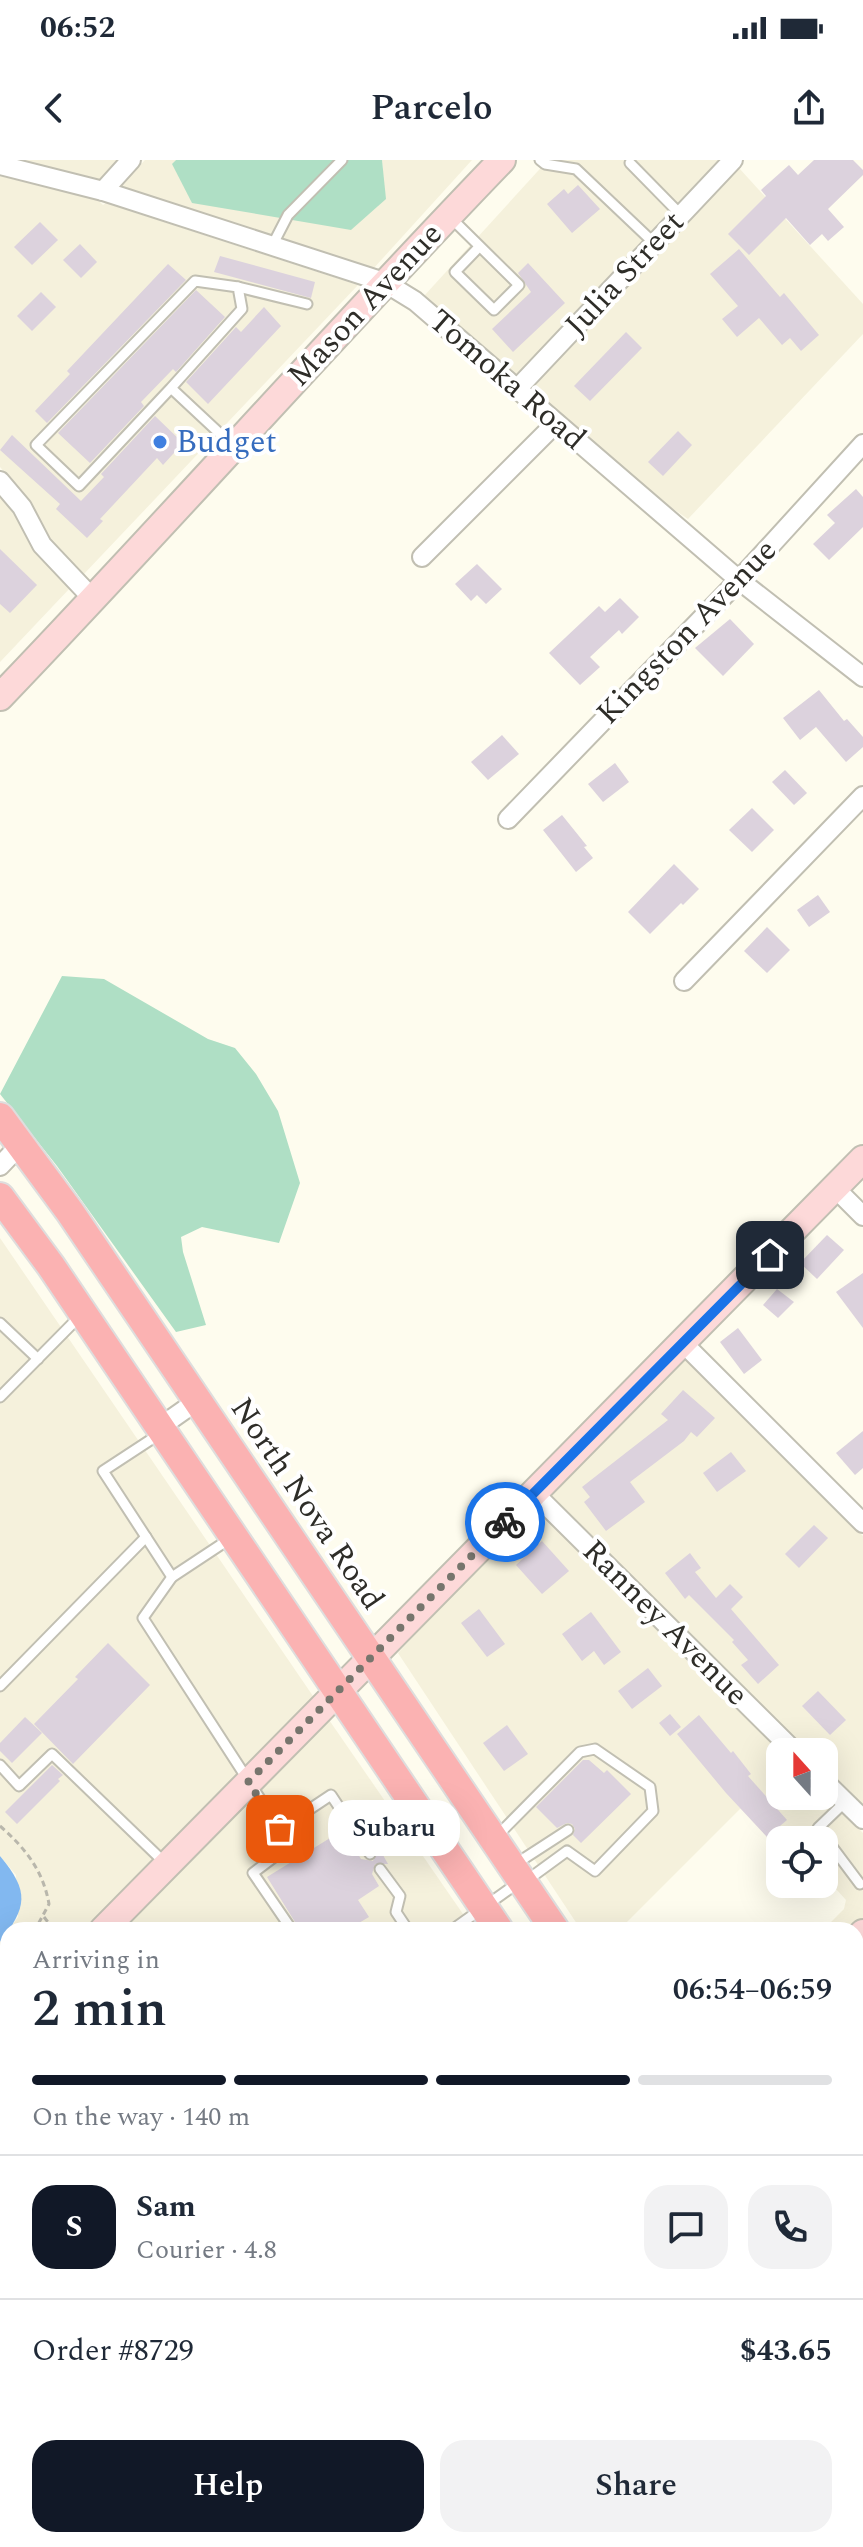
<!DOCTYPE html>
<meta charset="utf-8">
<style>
body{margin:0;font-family:Spectral,serif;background:#f2f2f3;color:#1f2937;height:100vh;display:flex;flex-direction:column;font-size:30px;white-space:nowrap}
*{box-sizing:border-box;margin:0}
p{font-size:26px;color:#747a83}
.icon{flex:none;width:44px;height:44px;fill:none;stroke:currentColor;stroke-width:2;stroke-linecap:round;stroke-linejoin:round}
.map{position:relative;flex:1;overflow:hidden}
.sheet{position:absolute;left:0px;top:1762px;width:864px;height:626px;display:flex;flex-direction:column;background:#fff;border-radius:24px 24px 0 0;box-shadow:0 8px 32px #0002}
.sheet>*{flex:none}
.needle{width:52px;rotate:339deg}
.buttons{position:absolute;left:766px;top:1578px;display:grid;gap:16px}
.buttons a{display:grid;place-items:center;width:72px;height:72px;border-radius:16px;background:#fff;box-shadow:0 8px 32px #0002;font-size:40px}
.pin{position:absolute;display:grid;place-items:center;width:68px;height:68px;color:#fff;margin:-34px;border-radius:16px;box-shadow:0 4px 12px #0006}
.courier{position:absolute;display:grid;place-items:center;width:80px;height:80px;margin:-40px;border:6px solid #1a73e8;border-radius:50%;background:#fff;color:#222;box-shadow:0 2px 10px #0007}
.bubble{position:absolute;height:56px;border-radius:24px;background:#fff;box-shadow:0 8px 32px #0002;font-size:26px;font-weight:600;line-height:56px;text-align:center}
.summary em{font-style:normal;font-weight:600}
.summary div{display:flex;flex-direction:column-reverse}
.summary{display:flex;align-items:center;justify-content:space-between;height:136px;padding:0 32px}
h1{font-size:52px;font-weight:600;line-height:60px}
.bar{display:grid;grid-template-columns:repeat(4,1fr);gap:12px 8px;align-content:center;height:96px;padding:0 32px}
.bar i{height:10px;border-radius:6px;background:#e0e1e3}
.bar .active{background:#111827}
.bar p{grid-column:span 4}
.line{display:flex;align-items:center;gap:20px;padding:0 32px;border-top:2px solid #e0e1e3}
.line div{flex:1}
.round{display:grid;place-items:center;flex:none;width:84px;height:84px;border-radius:24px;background:#f2f2f3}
.button{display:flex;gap:16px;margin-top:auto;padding:16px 32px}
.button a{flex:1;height:92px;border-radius:24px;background:#111827;color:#fff;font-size:32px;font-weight:600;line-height:92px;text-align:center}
.button a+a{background:#f2f2f3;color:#1f2937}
.status{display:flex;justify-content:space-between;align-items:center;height:56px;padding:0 40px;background:#fff;direction:ltr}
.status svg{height:22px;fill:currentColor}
header{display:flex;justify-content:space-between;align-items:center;height:104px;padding:0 32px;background:#fff;font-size:36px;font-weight:600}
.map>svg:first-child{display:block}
.built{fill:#f5f1dc}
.green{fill:#afdfc5}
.water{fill:#82b8f0}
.building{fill:#dcd2dd}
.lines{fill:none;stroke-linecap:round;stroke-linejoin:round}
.lane-casing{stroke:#c1bfb2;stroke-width:13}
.street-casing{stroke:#c1bfb2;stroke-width:22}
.secondary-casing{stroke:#c1bfb2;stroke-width:30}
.primary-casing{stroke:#dedddd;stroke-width:32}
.path{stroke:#b9b7ac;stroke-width:3;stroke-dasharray:6 4;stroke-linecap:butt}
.lane{stroke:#fff;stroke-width:9}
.street{stroke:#fff;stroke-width:18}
.secondary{stroke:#fdd9d9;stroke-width:26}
.primary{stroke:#fbb2b2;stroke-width:28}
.done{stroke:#77756d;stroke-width:8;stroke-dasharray:0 14.4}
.route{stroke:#1a73e8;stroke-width:10}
.shop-dot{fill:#3f7fe0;stroke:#fff;stroke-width:3}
.labels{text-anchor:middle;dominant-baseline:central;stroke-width:8;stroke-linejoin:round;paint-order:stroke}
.street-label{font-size:32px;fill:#2e2d28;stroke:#fff}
.shop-label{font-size:32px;fill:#366cbe;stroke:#fff;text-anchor:start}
</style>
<div class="status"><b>06:52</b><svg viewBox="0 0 49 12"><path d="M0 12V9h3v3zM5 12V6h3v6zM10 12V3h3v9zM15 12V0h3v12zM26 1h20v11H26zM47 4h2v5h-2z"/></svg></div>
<header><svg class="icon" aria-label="back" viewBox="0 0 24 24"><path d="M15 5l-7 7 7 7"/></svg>Parcelo<svg class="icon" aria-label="share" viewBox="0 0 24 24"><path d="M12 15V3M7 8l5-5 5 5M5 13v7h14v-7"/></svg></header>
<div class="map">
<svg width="863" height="2387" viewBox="0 0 863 2387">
<rect width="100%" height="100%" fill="#fefcee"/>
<!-- built -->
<g class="built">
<path d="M21,0h96l-18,20z"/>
<path d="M145,0h31l-4,5 213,35 -3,-40h90l-99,109 -252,-83z"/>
<path d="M548,0h170l-202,215 -92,-79z"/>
<path d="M739,8l124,136v30l-175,185 -28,-19 -129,-111z"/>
<path d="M0,16l98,24 5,5 3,-2 252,82 -275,290 -34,-36 -21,-39 -28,-33z"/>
<path d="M0,336l14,17 22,40 34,35 -70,74z"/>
<path d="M0,1078l315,461 -227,231h-79l9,-13 -2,-42 -16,-19z"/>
<path d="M683,1197l180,179v270l-39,-38v-16h-16l-260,-258z"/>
<path d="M534,1347l248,245 -2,44 44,-2 39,39v85l-12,12h-28l21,-21 2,-9 -22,-24v-36h-36l-34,-34h-11l-124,124h-38l-183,-277 78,-86z"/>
<path d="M327,1557l147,213h-358z"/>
<path d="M8,1772v79l-8,8v-77z"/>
<path d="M863,1788v340l-7,-7v-326z"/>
<path d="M856,2254l7,6v127h-37l-7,-7h37z"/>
</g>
<!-- green -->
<g class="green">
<path d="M176,0h206l4,39 -35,31 -159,-27 -20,-39z"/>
<path d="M62,816l42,3 104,60 27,9 21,26 22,37 22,72 -21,60 -77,-16 -21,10 2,15 23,73 -30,7 -119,-166 -57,-72z"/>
</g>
<!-- water -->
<g class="water">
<path d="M0,1696c30,36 27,51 0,86z"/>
<path d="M8,1904v197l-8,-8v-181z"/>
</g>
<!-- building -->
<g class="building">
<path d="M814,0h39l10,10v5l-35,34 16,18 -16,14 -6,-7 -12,11 -24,-27 -37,37 -21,-21 38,-38 -5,-6 28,-25 9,10z"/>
<path d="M578,25l22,24 -28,24 -25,-29 17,-15 4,5z"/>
<path d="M40,62l18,18 -26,25 -18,-18z"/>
<path d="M80,84l17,18 -16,16 -18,-18z"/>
<path d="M739,89l41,48 4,-4 35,42 -18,16 -11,-13 -8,7 -23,-27 -22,19 -15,-18 16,-13 -28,-32z"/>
<path d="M220,96l95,26 -4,16 -97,-26z"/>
<path d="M528,103l37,40 -52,49 -21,-23 39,-37 -13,-19z"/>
<path d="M168,104l18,16 -139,143 -12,-12 35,-37 -3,-3z"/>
<path d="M196,130l29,27 -49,55 -3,-3 -32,33 3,4 -54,57 -32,-30z"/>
<path d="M41,132l15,15 -24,24 -15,-15z"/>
<path d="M264,147l17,19 -73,78 -22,-22 50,-55 5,5z"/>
<path d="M626,172l16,16 -52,53 -16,-15z"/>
<path d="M155,256l28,27 -20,22 -6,-7 -57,61 3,2 -16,17 -31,-29 4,-5 -60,-54 12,-15 69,66 23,-24 -3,-3z"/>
<path d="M678,271l14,14 -29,31 -15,-14z"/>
<path d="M856,329l7,8v30l-34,33 -16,-16 22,-21 -8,-8z"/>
<path d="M0,389l37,36 -27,28 -10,-9z"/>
<path d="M477,404l25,25 -16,15 -9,-9 -6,6 -16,-17z"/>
<path d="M620,438l19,19 -17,17 -3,-4 -29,27 10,10 -20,18 -31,-32 50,-47 6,6z"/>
<path d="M730,459l24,25 -31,32 -28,-28z"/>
<path d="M819,530l25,31 3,-2 16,18v10l-17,15 -30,-35 -16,13 -17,-22z"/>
<path d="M502,575l17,19 -31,26 -17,-18z"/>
<path d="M615,603l14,19 -26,20 -15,-18z"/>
<path d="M785,610l22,23 -13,12 -22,-23z"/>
<path d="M752,648l22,22 -22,22 -23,-22z"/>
<path d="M562,655l25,31 -3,1 9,11 -17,14 -33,-42z"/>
<path d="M674,704l25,25 -16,16 -2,-2 -31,31 -22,-22z"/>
<path d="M818,735l12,17 -21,15 -12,-17z"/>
<path d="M767,767l23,23 -23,23 -23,-22z"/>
<path d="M827,1075l17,15 -27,29 -17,-16z"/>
<path d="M863,1113v55l-27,-36z"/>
<path d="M777,1129l17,13 -16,16 -15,-13z"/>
<path d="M738,1168l24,32 -18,14 -24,-32z"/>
<path d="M683,1230l32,28 -18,19 -6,-5 -7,9 -54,41 15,20 -39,29 -22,-29 6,-5 -8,-10 86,-67 -7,-6z"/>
<path d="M863,1271v37l-8,7 -19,-22z"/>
<path d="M731,1292l15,19 -29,21 -14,-19z"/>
<path d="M814,1365l14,13 -29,30 -14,-14z"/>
<path d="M542,1381l27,30 -27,23 -26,-29z"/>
<path d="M690,1393l11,15 -6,4 21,26 14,-14 13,13 -12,12 48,56 -21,19 -17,-19 7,-5 -16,-18 2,-2 -45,-45 -4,4 -20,-26z"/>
<path d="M479,1449l26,35 -18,13 -26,-34z"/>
<path d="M591,1452l30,40 -17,13 -10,-14 -12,10 -20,-27z"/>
<path d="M108,1483l42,42 -77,79 -39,-40 44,-45 -3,-2z"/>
<path d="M648,1508l14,18 -30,23 -14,-18z"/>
<path d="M818,1531l28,29 -16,15 -28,-29z"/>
<path d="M670,1554l11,13 -11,9 -11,-13z"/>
<path d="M699,1555l32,38 2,-2 18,23 -3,2 39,44 -20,17 -41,-44 -49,-59z"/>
<path d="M25,1557l17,16 -30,30 -12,-12v-8z"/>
<path d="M507,1565l21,29 -24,17 -21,-28z"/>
<path d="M583,1600h6l15,13 3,-3 24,24 -50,49 -8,-8 2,-6 -3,-5 -5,-1 -10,5 -21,-21z"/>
<path d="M52,1605l11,10 -5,4 2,2 -43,43 -12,-12z"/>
<path d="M343,1670l18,29 12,2 6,-13 9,16h-13l-3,10 7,12 -21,14 11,17 -22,13h-47l-33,-53z"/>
</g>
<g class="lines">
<defs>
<g id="lane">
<path d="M540,0l5,4 31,5 78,74"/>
<path d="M630,3l51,52"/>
<path d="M451,58l68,67 -25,25 -39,-38 24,-25"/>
<path d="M272,86l16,-31 54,-55"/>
<path d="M238,127l69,17"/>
<path d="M171,228l-92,98 -43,-41 159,-164 43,6 4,22 -71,79 60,56"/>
<path d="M0,1163l38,36"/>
<path d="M0,1237l79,-80"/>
<path d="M161,1273l-58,38 69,106 59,-39"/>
<path d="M172,1417l-29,41 147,227 -37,28 39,57"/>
<path d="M0,1526l146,-149"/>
<path d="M0,1605l19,21 33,-32 112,108"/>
<path d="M845,1642l-27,26 42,56"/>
<path d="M280,1669l51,-34 39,59"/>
<path d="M497,1676l83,-84 15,-3 55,38 3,24 -58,60 -28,-20 -41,30"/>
<path d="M514,1705l54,-35"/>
<path d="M380,1709l20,27 -4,16 12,18"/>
<path d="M452,1770l67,-48"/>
<path d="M856,1859l7,-7"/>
<path d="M856,1921l7,7"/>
<path d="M856,2013l7,7"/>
</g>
<g id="street">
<path d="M0,5l103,26 281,91 31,19 324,279 124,97"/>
<path d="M103,31l28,-31"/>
<path d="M517,229l216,-229"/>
<path d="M0,321l22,26 20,38 52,55"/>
<path d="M422,397l134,-134"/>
<path d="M508,659l231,-239 124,-136"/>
<path d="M684,821l179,-185"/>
<path d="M0,1006l21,-22"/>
<path d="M835,1028l28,28"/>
<path d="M683,1183l180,180"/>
<path d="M160,1267l37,-26"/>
<path d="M534,1333l261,259"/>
<path d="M824,1621l39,38"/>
<path d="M673,2380l8,7"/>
<path d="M267,2387l7,-7"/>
<path d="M597,2387l7,-7"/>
</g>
<g id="secondary">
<path d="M0,537c170,-177 332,-361 502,-537"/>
<path d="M103,1770l760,-771"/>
<path d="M856,1780l7,-7"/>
<path d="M0,1874l8,-8"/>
</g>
<g id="primary">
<path d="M0,957l70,95 485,718"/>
<path d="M0,1037l51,69 448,664"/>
<path d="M856,2144l7,6"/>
<path d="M856,2207l7,7"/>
</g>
</defs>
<!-- lane casing -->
<use href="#lane" class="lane-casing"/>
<!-- street casing -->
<use href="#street" class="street-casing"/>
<!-- secondary casing -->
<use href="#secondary" class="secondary-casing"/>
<!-- primary casing -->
<use href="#primary" class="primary-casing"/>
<!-- path -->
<g class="path">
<path d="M0,1666c25,22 43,44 49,78l-14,26"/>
<path d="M44,1757l10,13"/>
<path d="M0,1814l8,-9"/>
</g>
<!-- lane -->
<use href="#lane" class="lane"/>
<!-- street -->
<use href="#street" class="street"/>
<!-- secondary -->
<use href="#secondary" class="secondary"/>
<!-- primary -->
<use href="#primary" class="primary"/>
</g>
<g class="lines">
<!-- done -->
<path class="done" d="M280,1669l-32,-47 257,-260"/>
<!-- route -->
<path class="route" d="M505,1362l265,-267"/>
</g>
<!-- markers -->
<circle class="shop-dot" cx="160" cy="282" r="8"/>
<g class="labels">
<!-- street labels -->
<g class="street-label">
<text transform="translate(625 114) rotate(-47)">Julia Street</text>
<text transform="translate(365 145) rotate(-47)">Mason Avenue</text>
<text transform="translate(507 220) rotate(41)">Tomoka Road</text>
<text transform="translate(687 472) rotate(-46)">Kingston Avenue</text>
<text transform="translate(307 1344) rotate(56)">North Nova Road</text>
<text transform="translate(665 1463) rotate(45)">Ranney Avenue</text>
</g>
<!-- shop labels -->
<g class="shop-label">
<text x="176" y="282">Budget</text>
</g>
</g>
</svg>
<div class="buttons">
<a><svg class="needle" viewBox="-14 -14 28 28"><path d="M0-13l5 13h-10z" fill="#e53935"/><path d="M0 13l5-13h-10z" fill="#747a83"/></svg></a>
<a><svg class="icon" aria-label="locate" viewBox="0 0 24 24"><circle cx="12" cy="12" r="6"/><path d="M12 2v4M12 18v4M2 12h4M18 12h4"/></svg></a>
</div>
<div class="pin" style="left:280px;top:1669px;background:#ea580c"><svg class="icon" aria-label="bag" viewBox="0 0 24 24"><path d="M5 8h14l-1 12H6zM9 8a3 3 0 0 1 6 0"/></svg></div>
<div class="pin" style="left:770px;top:1095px;background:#1f2937"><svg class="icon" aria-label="home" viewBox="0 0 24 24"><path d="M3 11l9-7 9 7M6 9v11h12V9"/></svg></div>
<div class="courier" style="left:505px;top:1362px"><svg class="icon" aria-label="bike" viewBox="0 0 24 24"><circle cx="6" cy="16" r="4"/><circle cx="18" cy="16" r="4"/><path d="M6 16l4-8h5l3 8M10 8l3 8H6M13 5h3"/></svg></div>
<div class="bubble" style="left:328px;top:1640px;width:132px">Subaru</div>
<section class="sheet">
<div class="summary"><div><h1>2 min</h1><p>Arriving in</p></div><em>06:54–06:59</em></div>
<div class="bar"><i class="active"></i><i class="active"></i><i class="active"></i><i></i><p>On the way · 140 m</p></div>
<div class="line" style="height:144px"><b class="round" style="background:#111827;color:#fff">S</b><div><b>Sam</b><p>Courier · 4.8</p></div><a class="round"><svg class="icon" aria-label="chat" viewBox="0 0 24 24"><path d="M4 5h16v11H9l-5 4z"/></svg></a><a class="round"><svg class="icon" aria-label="phone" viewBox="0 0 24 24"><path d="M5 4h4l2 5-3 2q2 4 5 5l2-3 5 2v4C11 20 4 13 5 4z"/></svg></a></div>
<div class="line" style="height:104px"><div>Order #8729</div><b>$43.65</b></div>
<div class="button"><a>Help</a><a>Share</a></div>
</section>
</div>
